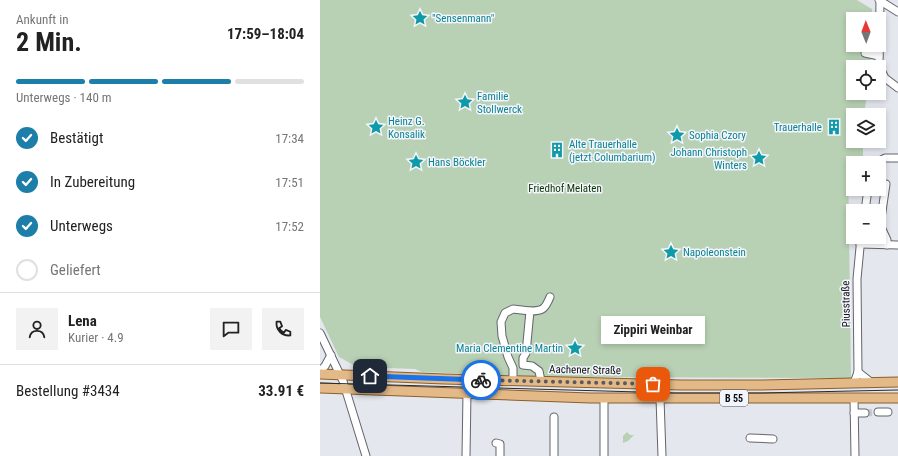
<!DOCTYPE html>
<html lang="de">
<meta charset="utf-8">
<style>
body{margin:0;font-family:"Roboto Condensed",sans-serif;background:#f2f2f2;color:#222;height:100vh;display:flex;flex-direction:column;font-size:15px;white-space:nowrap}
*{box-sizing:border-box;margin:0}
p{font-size:13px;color:#767676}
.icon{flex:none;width:22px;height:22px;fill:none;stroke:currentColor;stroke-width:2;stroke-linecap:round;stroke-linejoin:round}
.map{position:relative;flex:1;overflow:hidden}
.sheet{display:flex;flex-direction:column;background:#fff;width:320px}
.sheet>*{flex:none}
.needle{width:26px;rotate:359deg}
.fabs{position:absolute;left:526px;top:12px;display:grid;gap:8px}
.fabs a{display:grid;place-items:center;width:40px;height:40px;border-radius:0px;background:#fff;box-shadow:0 2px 6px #0003;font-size:20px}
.pin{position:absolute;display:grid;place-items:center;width:34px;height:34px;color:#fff;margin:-17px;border-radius:8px;box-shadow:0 2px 6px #0006}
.courier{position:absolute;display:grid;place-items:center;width:40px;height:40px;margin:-20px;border:3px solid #1a73e8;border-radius:50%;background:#fff;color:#222;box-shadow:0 1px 5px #0007}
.bubble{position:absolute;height:28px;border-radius:0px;background:#fff;box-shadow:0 2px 6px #0003;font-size:13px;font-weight:700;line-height:28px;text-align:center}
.head em{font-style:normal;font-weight:700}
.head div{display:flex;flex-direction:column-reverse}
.head{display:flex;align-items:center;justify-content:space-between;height:68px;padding:0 16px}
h1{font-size:26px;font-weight:700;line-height:30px}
.bar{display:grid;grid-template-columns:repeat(4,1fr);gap:6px 4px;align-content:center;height:48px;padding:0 16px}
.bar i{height:5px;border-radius:3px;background:#e0e0e0}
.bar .current{background:#1c7ea9}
.bar p{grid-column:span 4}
.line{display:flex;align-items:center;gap:10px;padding:0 16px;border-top:1px solid #e0e0e0}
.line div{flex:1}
.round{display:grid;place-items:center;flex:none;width:42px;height:42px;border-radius:0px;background:#f2f2f2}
ol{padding:0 16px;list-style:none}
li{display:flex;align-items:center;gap:12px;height:44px}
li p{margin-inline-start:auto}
li .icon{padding:4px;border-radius:50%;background:#1c7ea9;color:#fff;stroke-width:4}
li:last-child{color:#767676}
li i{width:22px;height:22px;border:2px solid #e0e0e0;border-radius:50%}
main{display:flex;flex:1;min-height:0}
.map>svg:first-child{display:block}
.green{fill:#b8d1b4}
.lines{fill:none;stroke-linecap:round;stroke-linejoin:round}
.minor-tunnel{stroke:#c5c6ce;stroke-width:7;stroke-dasharray:7 3.5;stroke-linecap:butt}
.minor-casing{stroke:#63656b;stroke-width:9}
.major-casing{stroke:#8c5f2a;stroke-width:11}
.minor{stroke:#fff;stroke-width:7}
.major{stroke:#e3b988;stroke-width:9}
.tram{stroke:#28292c;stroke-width:1}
.done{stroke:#595a5e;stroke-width:4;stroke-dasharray:0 7.2}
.route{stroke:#1a73e8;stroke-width:5}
.labels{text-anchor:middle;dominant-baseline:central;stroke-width:3;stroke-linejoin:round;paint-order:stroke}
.shield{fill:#f3f5fc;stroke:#525357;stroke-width:1}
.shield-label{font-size:10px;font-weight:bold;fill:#0d0e10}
.culture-label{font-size:11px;fill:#0d838f;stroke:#f3f5fc;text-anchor:start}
.park-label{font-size:11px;fill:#0b3403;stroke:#f3f5fc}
.street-label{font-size:11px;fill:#0d0e10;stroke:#f3f5fc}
</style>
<main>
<section class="sheet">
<div class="head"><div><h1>2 Min.</h1><p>Ankunft in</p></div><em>17:59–18:04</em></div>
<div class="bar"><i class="current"></i><i class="current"></i><i class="current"></i><i></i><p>Unterwegs · 140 m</p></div>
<ol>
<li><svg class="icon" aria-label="check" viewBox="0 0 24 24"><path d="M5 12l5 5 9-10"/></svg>Bestätigt<p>17:34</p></li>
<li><svg class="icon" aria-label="check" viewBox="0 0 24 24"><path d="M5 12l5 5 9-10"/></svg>In Zubereitung<p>17:51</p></li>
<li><svg class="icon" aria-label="check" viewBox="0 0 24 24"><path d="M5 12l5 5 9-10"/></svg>Unterwegs<p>17:52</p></li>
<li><i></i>Geliefert</li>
</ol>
<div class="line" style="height:72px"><a class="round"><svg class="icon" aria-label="person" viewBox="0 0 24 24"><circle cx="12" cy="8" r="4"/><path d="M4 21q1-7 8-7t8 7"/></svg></a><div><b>Lena</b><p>Kurier · 4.9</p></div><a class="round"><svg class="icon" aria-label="chat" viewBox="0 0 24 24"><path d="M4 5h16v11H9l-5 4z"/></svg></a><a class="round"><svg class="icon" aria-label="phone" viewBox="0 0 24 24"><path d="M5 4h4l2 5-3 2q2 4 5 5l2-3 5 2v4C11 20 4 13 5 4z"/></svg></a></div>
<div class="line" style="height:52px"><div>Bestellung #3434</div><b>33.91 €</b></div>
</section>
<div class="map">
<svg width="578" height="456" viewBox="0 0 578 456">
<rect width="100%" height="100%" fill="#e5e7ef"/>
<!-- green -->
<g class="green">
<path d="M0,0h537l15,9v10h-19v26h18l-1,22h-17v26h14l-3,22h-11v26h10v15h-15l3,222 -289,-1 -140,-5 -7,-3 -58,-2 -18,-10 -19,-40z"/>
<path d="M307,432l3,3h4l-6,6 -5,2v-7z"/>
</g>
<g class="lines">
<!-- minor-tunnel -->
<path class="minor-tunnel" d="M545,413l13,-1"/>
<defs>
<g id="minor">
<path d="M559,0l19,12"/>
<path d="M560,0l-1,66 6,12 13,10"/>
<path d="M545,53l14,3"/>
<path d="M556,163l9,-5h13"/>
<path d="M559,183l7,1 -6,41 7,15v5"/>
<path d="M545,211l3,-22"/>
<path d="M540,244l38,1"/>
<path d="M0,333l23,48 23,75"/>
<path d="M0,371l5,-5 6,-11"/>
<path d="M538,372l14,11"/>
<path d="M193,381v-13l-5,-11 -6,-21 -1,-14 4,-9 8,-4 17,2"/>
<path d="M221,381l-2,-10 -7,-5 -9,-1v-7l3,-5 4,-42c13,0 15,-2 20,-14"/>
<path d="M534,383l4,-11 -1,-93 4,-42"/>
<path d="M284,398v58"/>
<path d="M340,398l2,58"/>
<path d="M534,398l1,58"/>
<path d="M558,412h10"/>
<path d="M534,413h11"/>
<path d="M234,417v39"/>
<path d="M430,438l23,1"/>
<path d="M176,443l4,1v12"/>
<path d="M146,456l1,-63"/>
</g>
<g id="major">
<path d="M0,374l124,5 238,6h79l137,-3"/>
<path d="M0,388l270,10h308"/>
</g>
</defs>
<!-- minor casing -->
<use href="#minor" class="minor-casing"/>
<!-- major casing -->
<use href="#major" class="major-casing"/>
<!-- minor -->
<use href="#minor" class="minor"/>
<!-- major -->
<use href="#major" class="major"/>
<!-- tram -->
<path class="tram" d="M0,383l355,10h86l137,-3"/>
</g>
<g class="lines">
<!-- done -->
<path class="done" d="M161,380l172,4"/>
<!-- route -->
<path class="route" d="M50,376l111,4"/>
</g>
<!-- icons -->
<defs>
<symbol id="sight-bare" viewBox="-9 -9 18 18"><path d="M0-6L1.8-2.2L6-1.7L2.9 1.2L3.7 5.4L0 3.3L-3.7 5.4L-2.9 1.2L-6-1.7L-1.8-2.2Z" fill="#0f9aa8" stroke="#f3f5fc" stroke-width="2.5" paint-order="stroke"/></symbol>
<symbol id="building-bare" viewBox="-9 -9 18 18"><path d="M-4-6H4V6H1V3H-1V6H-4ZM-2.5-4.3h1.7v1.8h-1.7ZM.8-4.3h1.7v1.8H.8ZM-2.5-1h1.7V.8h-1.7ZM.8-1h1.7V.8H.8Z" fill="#0f9aa8" stroke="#f3f5fc" stroke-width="2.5" paint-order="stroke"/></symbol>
</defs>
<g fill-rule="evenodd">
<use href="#sight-bare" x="89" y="7" width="22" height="22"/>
<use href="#sight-bare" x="134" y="91" width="22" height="22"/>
<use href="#sight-bare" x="45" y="116" width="22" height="22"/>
<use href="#building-bare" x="503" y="116" width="22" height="22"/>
<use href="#sight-bare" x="346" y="124" width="22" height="22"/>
<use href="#building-bare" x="226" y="139" width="22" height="22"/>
<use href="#sight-bare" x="428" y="147" width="22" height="22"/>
<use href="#sight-bare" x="85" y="151" width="22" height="22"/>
<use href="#sight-bare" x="340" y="241" width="22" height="22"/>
<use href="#sight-bare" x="244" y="337" width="22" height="22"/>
</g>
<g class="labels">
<!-- shield labels -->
<rect class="shield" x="400" y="390" width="28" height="16" rx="3"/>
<g class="shield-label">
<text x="414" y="398">B 55</text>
</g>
<!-- culture labels -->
<g class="culture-label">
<text x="112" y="18">"Sensenmann"</text>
<text x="157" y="96">Familie<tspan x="157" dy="13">Stollwerck</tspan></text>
<text x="68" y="121">Heinz G.<tspan x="68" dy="13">Konsalik</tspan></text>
<text x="502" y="127" text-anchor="end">Trauerhalle</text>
<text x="369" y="135">Sophia Czory</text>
<text x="249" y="144">Alte Trauerhalle<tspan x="249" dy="13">(jetzt Columbarium)</tspan></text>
<text x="427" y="152" text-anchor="end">Johann Christoph<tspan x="427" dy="13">Winters</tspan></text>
<text x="108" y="162">Hans Böckler</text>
<text x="363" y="252">Napoleonstein</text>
<text x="243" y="348" text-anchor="end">Maria Clementine Martin</text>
</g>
<!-- park labels -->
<g class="park-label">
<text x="245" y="188">Friedhof Melaten</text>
</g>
<!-- street labels -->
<g class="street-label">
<text transform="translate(526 304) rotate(-91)">Piusstraße</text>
<text transform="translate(265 370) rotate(1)">Aachener Straße</text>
</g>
</g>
</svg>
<div class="fabs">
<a><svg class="needle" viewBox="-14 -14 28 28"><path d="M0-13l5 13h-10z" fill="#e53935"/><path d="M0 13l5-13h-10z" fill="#767676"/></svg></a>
<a><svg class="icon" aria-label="locate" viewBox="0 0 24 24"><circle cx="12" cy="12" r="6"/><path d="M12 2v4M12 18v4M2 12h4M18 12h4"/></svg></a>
<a><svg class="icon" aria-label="layers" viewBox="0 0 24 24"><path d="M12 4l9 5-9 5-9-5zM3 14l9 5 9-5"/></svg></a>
<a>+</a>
<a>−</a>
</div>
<div class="pin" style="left:333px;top:384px;background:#ea580c"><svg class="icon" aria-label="bag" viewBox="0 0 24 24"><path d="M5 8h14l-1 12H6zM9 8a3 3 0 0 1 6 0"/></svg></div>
<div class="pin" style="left:50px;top:376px;background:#1f2937"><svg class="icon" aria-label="home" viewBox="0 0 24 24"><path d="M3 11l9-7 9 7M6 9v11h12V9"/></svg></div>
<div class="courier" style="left:161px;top:380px"><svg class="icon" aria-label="bike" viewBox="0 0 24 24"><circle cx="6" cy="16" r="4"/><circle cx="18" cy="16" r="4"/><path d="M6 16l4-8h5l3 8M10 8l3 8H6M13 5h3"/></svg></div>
<div class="bubble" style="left:281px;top:316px;width:104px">Zippiri Weinbar</div>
</div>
</main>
